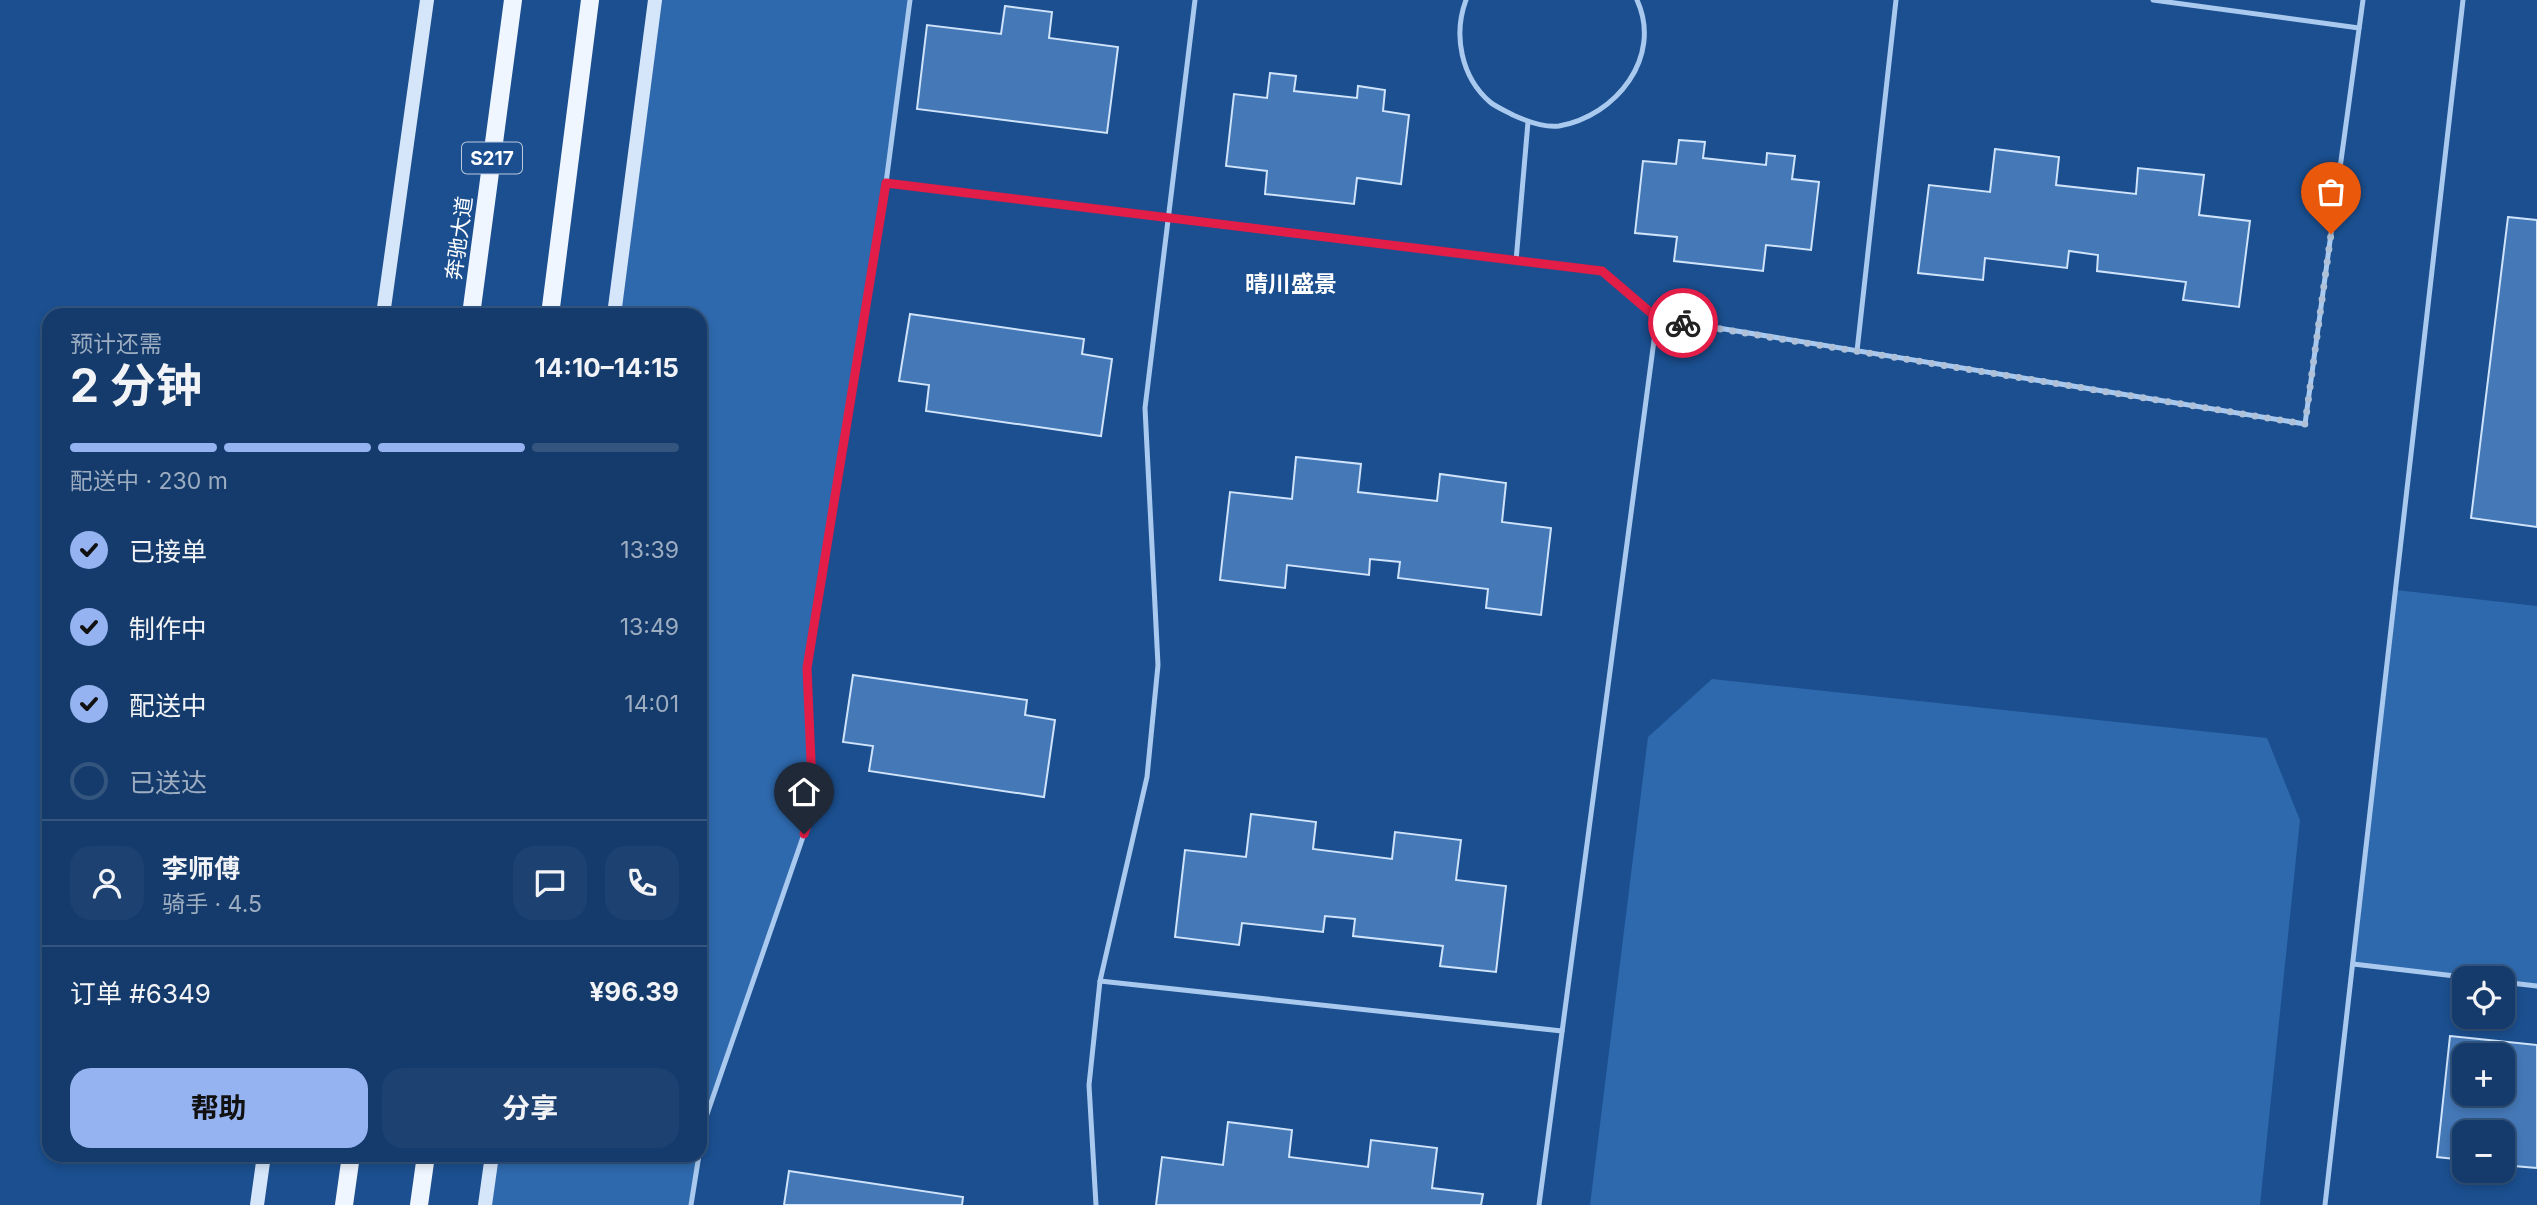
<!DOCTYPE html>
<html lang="zh">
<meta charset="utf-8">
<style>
body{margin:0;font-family:Inter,"Noto Sans SC",sans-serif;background:#1d4271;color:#f1f3f6;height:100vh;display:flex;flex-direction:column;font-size:26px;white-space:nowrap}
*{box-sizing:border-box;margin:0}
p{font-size:23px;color:#9dadc1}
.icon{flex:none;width:38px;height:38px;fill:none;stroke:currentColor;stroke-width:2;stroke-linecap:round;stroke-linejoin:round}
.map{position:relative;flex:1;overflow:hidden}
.drawer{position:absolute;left:42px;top:308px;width:665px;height:854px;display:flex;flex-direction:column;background:#143b6b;border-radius:21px;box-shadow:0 4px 10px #0003,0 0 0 2px #33557e}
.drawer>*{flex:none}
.fabs{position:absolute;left:2452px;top:966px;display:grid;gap:14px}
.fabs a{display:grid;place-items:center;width:63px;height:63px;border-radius:14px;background:#143b6b;box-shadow:0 4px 10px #0003,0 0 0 2px #33557e;font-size:35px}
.pin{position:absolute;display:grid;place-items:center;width:60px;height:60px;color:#fff;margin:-72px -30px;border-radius:50% 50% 50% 0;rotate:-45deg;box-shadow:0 0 7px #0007}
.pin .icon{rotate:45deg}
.courier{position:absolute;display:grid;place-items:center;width:70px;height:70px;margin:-35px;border:5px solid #e11d48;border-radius:50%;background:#fff;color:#222;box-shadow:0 2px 9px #0007}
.headline em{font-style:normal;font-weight:700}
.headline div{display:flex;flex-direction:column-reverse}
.headline{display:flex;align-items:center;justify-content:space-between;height:119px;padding:0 28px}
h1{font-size:46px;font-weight:700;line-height:52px}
.bar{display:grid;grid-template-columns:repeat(4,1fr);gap:10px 7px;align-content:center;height:84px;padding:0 28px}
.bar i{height:9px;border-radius:5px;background:#33557e}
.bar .active{background:#95b2f1}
.bar p{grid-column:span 4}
.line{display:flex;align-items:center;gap:18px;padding:0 28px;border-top:2px solid #33557e}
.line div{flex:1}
.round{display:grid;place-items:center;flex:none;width:74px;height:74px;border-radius:21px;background:#1d4271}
ol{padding:0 28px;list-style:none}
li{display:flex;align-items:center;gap:21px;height:77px}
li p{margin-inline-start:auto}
li .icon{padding:7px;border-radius:50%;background:#95b2f1;color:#111;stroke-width:4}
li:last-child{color:#9dadc1}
li i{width:38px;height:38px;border:4px solid #33557e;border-radius:50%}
.cta{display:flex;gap:14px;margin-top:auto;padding:14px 28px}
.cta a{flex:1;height:80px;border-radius:21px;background:#95b2f1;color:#111;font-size:28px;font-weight:700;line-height:80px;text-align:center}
.cta a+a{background:#1d4271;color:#f1f3f6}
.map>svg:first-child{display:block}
.green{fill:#2e69ad}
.building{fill:#4478b7;stroke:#cfe3fa;stroke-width:2;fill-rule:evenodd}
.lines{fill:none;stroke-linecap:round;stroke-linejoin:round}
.lane{stroke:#a9c9ee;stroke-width:5}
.secondary{stroke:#d6e6fa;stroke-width:14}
.primary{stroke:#f0f6ff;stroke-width:18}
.done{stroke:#afc1d8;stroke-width:7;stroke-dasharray:0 12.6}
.route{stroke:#e11d48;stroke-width:9}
.labels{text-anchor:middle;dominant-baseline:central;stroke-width:5;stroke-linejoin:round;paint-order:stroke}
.shield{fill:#1b4f8f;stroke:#bbcadd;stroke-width:2}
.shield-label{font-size:19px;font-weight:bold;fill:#fff}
.street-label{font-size:21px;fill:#fff;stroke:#1b4f8f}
.neighbourhood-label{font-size:23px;font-weight:bold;fill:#fff;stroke:#1b4f8f}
</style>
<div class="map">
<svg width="2537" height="1205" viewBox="0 0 2537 1205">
<rect width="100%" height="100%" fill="#1b4f8f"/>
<!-- green -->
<g class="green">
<path d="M650,0h260l-24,183 -79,485 6,140 -108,312 -5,32v-837h-93z"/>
<path d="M2396,590l141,16v380l-34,-4 -1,-4h-30l-119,-14z"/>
<path d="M1712,679l555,59 33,82 -40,385h-670l58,-468z"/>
<path d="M492,1155h207l-8,50h-206z"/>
</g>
<!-- building -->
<g class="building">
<path d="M1005,6l47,6 -3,26 69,9 -11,86 -190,-24 10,-84 74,9z"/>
<path d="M1270,73l26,3 -2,15 63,7 1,-12 27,4 -2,21 26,4 -8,69 -44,-6 -3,26 -89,-10 2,-23 -41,-5 8,-72 33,4z"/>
<path d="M1679,140l26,2 -2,16 63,7 1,-12 28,3 -3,23 27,3 -8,68 -45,-5 -3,26 -89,-10 3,-24 -42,-4 8,-72 33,3z"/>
<path d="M1995,149l64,8 -3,28 80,9 2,-26 66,7 -5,40 51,6 -11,86 -56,-7 3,-18 -89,-11 1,-16 -29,-4 -2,17 -82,-10 -2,22 -65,-7 11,-88 61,7z"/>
<path d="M2508,217l29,3v307l-66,-9z"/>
<path d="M910,314l174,25 -2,15 30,5 -11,77 -175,-25 3,-26 -30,-4z"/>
<path d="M1296,457l65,7 -3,28 79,9 3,-27 66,9 -4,39 49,6 -10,87 -55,-7 2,-19 -90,-11 2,-16 -30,-3 -1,16 -82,-10 -2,23 -65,-8 10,-88 62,7z"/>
<path d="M853,675l174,25 -2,15 30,5 -11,77 -175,-26 4,-25 -30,-4z"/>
<path d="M1251,814l65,8 -3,27 79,10 3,-27 66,8 -5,40 50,6 -10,86 -56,-6 3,-20 -90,-10 2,-17 -30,-3 -2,16 -81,-9 -3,22 -64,-8 10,-87 61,7z"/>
<path d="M2450,1036l87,9v123l-35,-3v-33h-38v28l-27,-3zM2464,1055h38v39h-38z"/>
<path d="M1228,1122l64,8 -3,27 79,10 3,-27 66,8 -5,40 51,6 -2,11h-325l6,-48 61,8z"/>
<path d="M789,1171l174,26 -1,8h-178z"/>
</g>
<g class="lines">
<!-- lane -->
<g class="lane">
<path d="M910,0l-24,183 716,88 55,47 648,106 58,-424"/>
<path d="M1466,0c-13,35 -5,77 24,102 6,5 16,9 23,13 13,6 32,13 46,11 57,-10 104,-69 78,-126"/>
<path d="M2153,0l206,28"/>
<path d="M1516,261l12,-139"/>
<path d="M1857,351l39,-351"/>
<path d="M2353,964l119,14"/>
<path d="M1100,981l462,50"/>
<path d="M2502,982l35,4"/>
<path d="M700,1152l5,-32 108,-312 -6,-140 79,-485"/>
<path d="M691,1205l8,-50"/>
<path d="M1096,1205l-7,-120 11,-104 47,-204 11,-112 -13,-257 50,-408"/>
<path d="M1539,1205l118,-887"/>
<path d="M2325,1205l138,-1205"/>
</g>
<!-- secondary -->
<g class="secondary">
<path d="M383,315l44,-315"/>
<path d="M614,315l41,-315"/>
<path d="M257,1205l7,-50"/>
<path d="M485,1205l7,-50"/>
</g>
<!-- primary -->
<g class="primary">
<path d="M471,315l42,-315"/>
<path d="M550,315l40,-315"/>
<path d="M344,1205l7,-50"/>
<path d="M419,1205l7,-50"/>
</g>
</g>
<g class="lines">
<!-- done -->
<path class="done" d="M1683,323l622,101 26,-190"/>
<!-- route -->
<path class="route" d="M804,834l9,-26 -6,-140 79,-485 716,88 55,47 26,5"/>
</g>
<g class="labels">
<!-- shield labels -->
<rect class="shield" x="462" y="142.5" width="60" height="31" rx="5"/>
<g class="shield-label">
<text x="492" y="158">S217</text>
</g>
<!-- street labels -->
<g class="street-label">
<text transform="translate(459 238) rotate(-82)">奔驰大道</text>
</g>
<!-- neighbourhood labels -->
<g class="neighbourhood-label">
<text x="1291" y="284">晴川盛景</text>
</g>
</g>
</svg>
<div class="fabs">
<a><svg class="icon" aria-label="locate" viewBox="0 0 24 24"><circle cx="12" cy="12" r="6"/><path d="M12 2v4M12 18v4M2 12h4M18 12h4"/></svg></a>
<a>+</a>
<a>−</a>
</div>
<div class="pin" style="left:2331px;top:234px;background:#ea580c"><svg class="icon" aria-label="bag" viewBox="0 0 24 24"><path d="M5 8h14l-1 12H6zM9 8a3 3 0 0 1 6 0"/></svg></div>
<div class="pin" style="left:804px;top:834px;background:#1f2937"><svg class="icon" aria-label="home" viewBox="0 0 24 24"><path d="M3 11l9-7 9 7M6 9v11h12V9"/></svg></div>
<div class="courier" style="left:1683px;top:323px"><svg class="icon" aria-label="bike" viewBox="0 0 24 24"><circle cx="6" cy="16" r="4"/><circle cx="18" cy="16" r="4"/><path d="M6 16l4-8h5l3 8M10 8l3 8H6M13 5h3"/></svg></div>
<section class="drawer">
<div class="headline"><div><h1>2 分钟</h1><p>预计还需</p></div><em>14:10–14:15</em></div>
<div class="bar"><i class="active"></i><i class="active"></i><i class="active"></i><i></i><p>配送中 · 230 m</p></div>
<ol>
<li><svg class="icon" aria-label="check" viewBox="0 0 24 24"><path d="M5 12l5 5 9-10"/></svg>已接单<p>13:39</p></li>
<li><svg class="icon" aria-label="check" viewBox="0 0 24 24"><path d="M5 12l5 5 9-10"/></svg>制作中<p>13:49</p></li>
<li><svg class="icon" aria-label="check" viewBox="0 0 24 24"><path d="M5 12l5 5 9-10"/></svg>配送中<p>14:01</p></li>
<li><i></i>已送达</li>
</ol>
<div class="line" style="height:126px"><a class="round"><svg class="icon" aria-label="person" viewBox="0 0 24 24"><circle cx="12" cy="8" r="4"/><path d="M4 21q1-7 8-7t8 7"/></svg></a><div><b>李师傅</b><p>骑手 · 4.5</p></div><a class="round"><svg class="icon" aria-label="chat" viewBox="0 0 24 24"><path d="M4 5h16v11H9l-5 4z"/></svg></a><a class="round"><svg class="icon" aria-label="phone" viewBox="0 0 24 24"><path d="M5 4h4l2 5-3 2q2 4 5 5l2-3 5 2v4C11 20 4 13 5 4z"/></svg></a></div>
<div class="line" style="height:91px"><div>订单 #6349</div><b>¥96.39</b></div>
<div class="cta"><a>帮助</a><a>分享</a></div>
</section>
</div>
